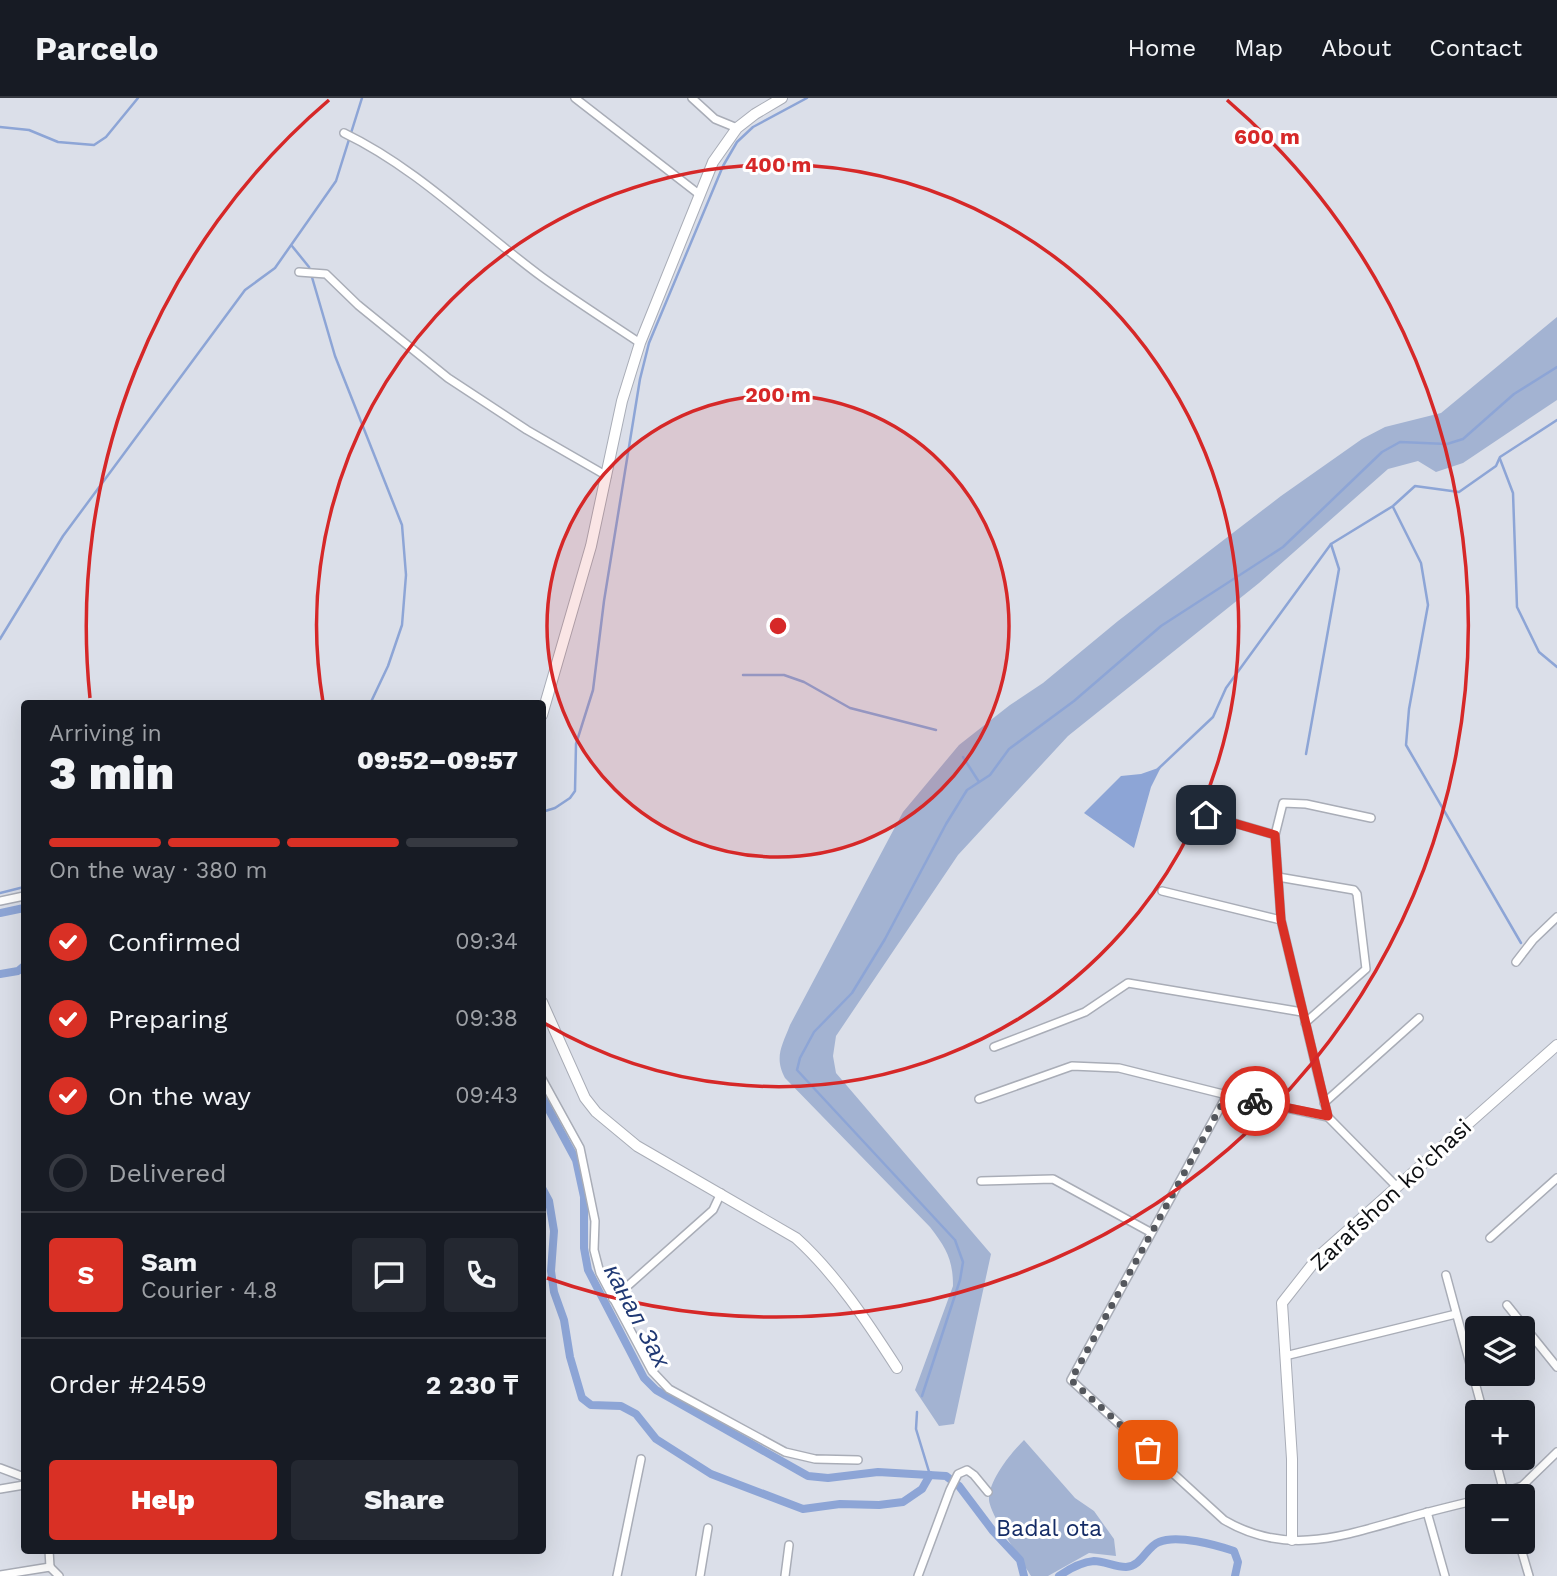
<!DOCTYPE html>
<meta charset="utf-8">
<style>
body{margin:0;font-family:"Work Sans",sans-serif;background:#242831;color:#f1f3f6;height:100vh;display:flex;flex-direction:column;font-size:26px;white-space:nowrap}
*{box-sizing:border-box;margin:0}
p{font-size:23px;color:#9ea1a6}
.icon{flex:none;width:38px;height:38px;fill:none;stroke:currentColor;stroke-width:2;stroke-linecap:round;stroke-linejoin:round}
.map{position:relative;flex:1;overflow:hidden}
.details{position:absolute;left:21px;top:602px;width:525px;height:854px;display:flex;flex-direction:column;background:#171b24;border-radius:7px;box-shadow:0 7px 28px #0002}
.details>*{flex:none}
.fabs{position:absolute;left:1465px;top:1218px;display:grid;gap:14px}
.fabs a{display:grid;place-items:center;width:70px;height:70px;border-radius:7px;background:#171b24;box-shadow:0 7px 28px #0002;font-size:35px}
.pin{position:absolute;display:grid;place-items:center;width:60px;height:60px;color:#fff;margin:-30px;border-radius:14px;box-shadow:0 4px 10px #0006}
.courier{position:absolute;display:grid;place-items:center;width:70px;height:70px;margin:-35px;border:5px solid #d93025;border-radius:50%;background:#fff;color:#222;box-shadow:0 2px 9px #0007}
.headline em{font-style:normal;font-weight:800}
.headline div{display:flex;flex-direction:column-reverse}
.headline{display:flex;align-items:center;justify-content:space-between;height:119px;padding:0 28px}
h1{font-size:46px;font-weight:800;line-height:52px}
.bar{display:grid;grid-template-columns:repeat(4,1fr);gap:10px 7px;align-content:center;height:84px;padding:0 28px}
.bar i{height:9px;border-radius:5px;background:#363941}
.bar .current{background:#d93025}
.bar p{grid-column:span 4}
.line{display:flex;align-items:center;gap:18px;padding:0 28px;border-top:2px solid #363941}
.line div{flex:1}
.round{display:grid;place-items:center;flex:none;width:74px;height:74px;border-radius:7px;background:#242831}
ol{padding:0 28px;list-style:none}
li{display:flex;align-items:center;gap:21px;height:77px}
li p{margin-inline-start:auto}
li .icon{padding:7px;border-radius:50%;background:#d93025;color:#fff;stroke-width:4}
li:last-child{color:#9ea1a6}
li i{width:38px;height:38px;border:4px solid #363941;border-radius:50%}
.primary-button{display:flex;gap:14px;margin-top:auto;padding:14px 28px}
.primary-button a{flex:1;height:80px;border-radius:7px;background:#d93025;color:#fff;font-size:28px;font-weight:800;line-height:80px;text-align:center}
.primary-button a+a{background:#242831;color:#f1f3f6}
header{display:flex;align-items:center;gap:42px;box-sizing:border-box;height:98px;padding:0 35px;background:#171b24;border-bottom:2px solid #363941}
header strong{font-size:33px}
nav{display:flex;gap:38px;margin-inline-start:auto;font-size:24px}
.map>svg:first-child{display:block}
.green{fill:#a3b3d2}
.water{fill:#8da5d6}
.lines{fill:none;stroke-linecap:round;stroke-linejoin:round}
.stream{stroke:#8da5d6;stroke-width:2.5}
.canal{stroke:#8da5d6;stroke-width:8}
.street-casing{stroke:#a9adb7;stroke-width:10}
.secondary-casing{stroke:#a9adb7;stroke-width:12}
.street{stroke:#fff;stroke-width:7}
.secondary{stroke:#fff;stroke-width:10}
.done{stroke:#54575d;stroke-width:7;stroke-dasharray:0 12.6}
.route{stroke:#d93025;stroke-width:9}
.ring{fill:none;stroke:#d62828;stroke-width:3.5}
.labels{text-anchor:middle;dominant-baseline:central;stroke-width:6;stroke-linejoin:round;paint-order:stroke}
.street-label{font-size:23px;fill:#0c0e11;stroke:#fff}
.park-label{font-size:23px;fill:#152c66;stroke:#fff}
.water-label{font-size:24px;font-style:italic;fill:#203974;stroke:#fff}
.centre{fill:#d62828;stroke:#fff;stroke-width:3.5}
.ring-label{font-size:21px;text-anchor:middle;font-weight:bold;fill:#d62828;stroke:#fff;stroke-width:6;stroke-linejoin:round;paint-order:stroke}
</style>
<header>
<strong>Parcelo</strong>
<nav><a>Home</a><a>Map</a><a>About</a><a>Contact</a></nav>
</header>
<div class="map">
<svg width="1557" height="1478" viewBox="0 0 1557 1478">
<rect width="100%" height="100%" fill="#dbdfe9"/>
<!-- green -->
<g class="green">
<path d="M1557,219v83l-94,63 -27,9 -18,-11 -30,8 -129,114 -191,153 -110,119 -122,181 -3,20 3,17 155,181 -37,170 -15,2 -24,-36 38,-104c0,-27 -7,-38 -23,-59l-145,-149c-11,-21 -3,-32 5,-53l113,-213 56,-67 51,-40 33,-22 75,-62 163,-125 81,-57 23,-12 56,-14z"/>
<path d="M1024,1342l51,58 19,13 20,28 2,17 -27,-3 -41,23h-17c-9,-15 -41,-61 -42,-76 -1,-19 22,-47 35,-60z"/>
</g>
<!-- water -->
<path class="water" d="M1161,669l-10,20 -17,61 -50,-35 37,-37 20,-2z"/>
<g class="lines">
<!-- stream -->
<g class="stream">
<path d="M0,29l29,3 29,12 36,3 12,-8 32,-39"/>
<path d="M292,148l17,21 26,89 67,169 4,50 -4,50 -14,41 -18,38"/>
<path d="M1500,361l13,34 4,114 22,45 18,15"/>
<path d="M1393,409l28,56 7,42 -19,104 -3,36 115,198"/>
<path d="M0,541l63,-103 182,-246 30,-22 61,-87 26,-83"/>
<path d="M743,577h41l20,7 46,26 86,22"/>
<path d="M1306,656l33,-185 -8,-25"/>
<path d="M963,659l16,25"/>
<path d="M1158,671l55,-52 13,-29 105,-144 62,-38 22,-20 44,6 37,-26 4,-9 57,-37"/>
<path d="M542,714l13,-4 15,-10 5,-7 1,-47 17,-54 11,-89 36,-222 9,-36 74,-177 14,-24 16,-15 54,-29"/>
<path d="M0,795l24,-6"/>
<path d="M922,1298l38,-116 3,-18 -8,-22 -158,-170 3,-12 14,-26 38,-39 33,-54 61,-115 21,-34 23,-15 19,-26 65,-48 87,-75 122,-79 99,-95 18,-10 47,2 16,-5 51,-45 43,-27"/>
<path d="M917,1314l-1,17 14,46"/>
</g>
<!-- canal -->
<g class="canal">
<path d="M0,815l24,-5"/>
<path d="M0,876l18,-3 6,-5"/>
<path d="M542,999l34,63 8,37v51l4,22 56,108 12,12 152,86 20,2 50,-6 68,4 13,10 34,45 27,29 4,16"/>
<path d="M542,1090l7,13 5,30 -3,40 3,21 10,28 6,37 12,41 9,7 30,1 15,8 20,25 55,35 92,35 37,-5 39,1 24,-3 19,-13 8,-14"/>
<path d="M1059,1478c10,-7 22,-14 35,-15 10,0 21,6 32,6 16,-1 20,-20 33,-25 18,-8 57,3 75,9l4,11 -3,14"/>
</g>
<defs>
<g id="street">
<path d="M575,0l125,97"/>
<path d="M692,0l23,21 22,9"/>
<path d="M344,35c73,35 133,96 198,144 32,23 65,44 98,66"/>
<path d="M299,174l27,2 32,31 90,73 79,52 80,46"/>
<path d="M1183,710l92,27"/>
<path d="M1371,720l-65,-14 -23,-1 -8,32 6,85 47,197 69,70"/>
<path d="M1278,779l76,13 3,4 9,75 -61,54"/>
<path d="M1162,793l119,29"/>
<path d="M0,803l24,-5"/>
<path d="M1516,864l17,-22 24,-23"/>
<path d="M994,949l91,-35 43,-29 174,29"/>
<path d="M542,981l38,69 15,73 -1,29 6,23 52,98 17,18 116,63 30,7 43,1"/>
<path d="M979,1001l93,-33 47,2 108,27"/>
<path d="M1324,1005l95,-85"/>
<path d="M1328,1019l-101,-22 -156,285 153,140c61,36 116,17 179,-1 24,-7 49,-13 74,-19"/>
<path d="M981,1083l72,-2 97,53"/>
<path d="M1490,1140l67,-60"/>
<path d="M1446,1177l37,137"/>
<path d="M613,1201l100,-89 8,-17"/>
<path d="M1507,1207l50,62"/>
<path d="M1285,1258l171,-42"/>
<path d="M1495,1360l10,38"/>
<path d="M0,1370l24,9"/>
<path d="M0,1391l24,-4"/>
<path d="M1495,1398l27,-10 35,-34"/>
<path d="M1427,1414l18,64"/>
<path d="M1519,1444l10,34"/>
<path d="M49,1452l1,17"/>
<path d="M50,1469l9,9"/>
<path d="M0,1477l50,-8"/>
<path d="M617,1478l24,-117"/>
<path d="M700,1478l8,-48"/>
<path d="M785,1478l4,-31"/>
<path d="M918,1478l32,-86 8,-16 9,-4 7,5 14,17"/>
</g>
<g id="secondary">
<path d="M542,617l49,-169 31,-145 18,-58 73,-181 24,-34 18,-14 27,-16"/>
<path d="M542,904l43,96 11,14 41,34 159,92c40,36 72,85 101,130"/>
<path d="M1292,1442v-81l-10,-156 37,-47 238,-211"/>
</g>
</defs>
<!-- street casing -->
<use href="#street" class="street-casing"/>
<!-- secondary casing -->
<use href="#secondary" class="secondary-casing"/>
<!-- street -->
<use href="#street" class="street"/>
<!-- secondary -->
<use href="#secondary" class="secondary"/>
</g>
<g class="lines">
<!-- done -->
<path class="done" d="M1148,1352l-77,-70 156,-285 28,6"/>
<!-- route -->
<path class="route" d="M1206,717l69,20 6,85 47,196 -73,-15"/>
</g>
<!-- distance rings -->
<circle cx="778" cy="528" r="231" fill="#d62828" fill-opacity=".12"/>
<g class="ring">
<circle cx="778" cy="528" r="231"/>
<path d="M323 604A461 461 0 1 1 544 925"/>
<path d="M90 600A692 692 0 0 1 329 2M1227 2A692 692 0 0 1 547 1180"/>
</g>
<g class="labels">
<!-- street labels -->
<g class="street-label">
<text transform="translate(1391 1097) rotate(-43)">Zarafshon ko'chasi</text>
</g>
<!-- park labels -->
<g class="park-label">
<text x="1049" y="1430">Badal ota</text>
</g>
<!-- water labels -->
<g class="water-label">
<text transform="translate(637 1218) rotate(62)">канал Зах</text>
</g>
</g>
<circle cx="778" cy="528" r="10" class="centre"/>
<g class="ring-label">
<text x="1267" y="46">600 m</text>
<text x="778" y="74">400 m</text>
<text x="778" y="304">200 m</text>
</g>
</svg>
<div class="fabs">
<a><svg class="icon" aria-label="layers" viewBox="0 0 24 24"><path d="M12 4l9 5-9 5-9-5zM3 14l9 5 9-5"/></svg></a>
<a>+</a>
<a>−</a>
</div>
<div class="pin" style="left:1148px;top:1352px;background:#ea580c"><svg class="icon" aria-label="bag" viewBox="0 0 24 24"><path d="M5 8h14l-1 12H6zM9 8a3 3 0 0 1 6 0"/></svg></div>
<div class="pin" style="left:1206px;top:717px;background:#1f2937"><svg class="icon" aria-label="home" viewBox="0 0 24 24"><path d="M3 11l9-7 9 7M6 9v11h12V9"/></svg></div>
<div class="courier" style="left:1255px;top:1003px"><svg class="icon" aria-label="bike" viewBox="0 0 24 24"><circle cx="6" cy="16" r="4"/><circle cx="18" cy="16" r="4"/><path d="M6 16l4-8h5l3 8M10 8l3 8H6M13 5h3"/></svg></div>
<section class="details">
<div class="headline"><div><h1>3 min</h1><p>Arriving in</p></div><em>09:52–09:57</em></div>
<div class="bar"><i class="current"></i><i class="current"></i><i class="current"></i><i></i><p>On the way · 380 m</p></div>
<ol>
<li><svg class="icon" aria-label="check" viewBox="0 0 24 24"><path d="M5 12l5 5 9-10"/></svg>Confirmed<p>09:34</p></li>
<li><svg class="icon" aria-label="check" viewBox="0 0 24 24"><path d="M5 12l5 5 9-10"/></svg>Preparing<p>09:38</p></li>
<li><svg class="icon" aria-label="check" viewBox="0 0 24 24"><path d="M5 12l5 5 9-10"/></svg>On the way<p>09:43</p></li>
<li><i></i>Delivered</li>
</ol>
<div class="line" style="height:126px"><b class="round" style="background:#d93025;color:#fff">S</b><div><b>Sam</b><p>Courier · 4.8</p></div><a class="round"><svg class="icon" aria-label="chat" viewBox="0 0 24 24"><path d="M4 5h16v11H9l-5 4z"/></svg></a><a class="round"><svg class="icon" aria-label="phone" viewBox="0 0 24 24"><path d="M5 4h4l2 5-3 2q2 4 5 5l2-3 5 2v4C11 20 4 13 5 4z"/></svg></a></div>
<div class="line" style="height:91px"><div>Order #2459</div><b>2 230 ₸</b></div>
<div class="primary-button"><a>Help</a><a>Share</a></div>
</section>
</div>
